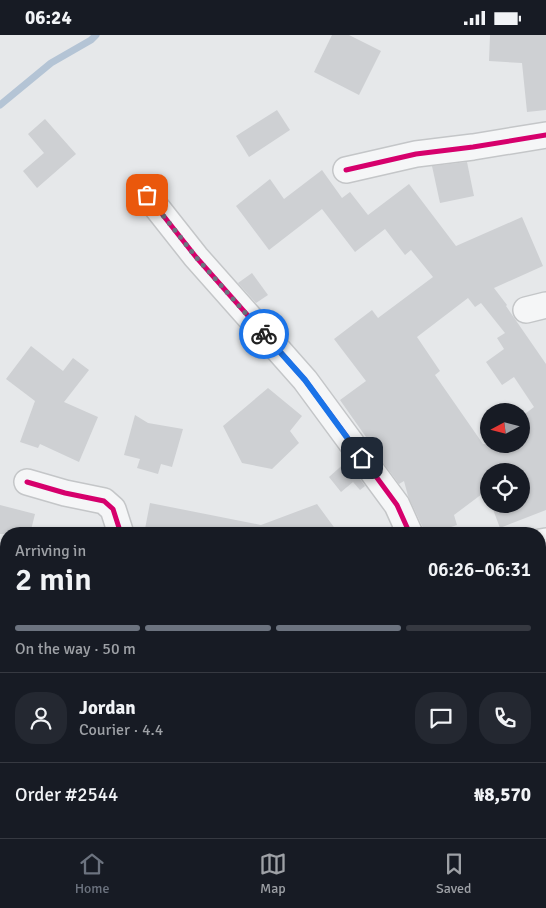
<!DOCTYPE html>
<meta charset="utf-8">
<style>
body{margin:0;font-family:Signika,sans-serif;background:#242831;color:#f1f3f6;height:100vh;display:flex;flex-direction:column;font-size:19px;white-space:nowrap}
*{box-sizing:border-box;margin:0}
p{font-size:16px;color:#9ea1a6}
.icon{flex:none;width:28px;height:28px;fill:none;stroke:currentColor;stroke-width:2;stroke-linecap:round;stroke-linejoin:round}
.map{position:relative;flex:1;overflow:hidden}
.side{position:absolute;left:0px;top:492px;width:546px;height:311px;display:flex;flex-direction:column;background:#171b24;border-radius:20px 20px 0 0;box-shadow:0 1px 4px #0004}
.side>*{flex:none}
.needle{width:32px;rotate:263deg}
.fabs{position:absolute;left:480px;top:368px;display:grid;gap:10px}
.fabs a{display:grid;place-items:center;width:50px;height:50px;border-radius:50%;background:#171b24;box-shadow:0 1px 4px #0004;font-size:25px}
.pin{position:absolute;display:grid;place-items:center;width:42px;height:42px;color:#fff;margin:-21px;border-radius:10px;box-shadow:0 2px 8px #0006}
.courier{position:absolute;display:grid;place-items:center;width:50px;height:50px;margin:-25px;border:4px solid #1a73e8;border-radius:50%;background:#fff;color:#222;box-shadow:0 1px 6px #0007}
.headline em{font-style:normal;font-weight:600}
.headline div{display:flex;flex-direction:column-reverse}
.headline{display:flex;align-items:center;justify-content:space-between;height:85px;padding:0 15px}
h1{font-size:32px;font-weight:600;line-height:38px}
.bar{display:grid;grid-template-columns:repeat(4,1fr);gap:8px 5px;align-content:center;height:60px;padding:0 15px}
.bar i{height:6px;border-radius:4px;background:#363941}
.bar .current{background:#6c737f}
.bar p{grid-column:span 4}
.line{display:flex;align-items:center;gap:12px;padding:0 15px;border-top:1px solid #363941}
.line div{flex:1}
.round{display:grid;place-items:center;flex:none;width:52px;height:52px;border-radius:20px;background:#242831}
.status{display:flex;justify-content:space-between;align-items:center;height:35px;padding:0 25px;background:#171b24;direction:ltr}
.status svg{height:14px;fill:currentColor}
.tab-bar{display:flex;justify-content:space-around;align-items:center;height:70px;border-top:1px solid #363941;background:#171b24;font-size:14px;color:#9ea1a6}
.tab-bar a{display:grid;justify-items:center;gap:2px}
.tab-bar .current{color:#6c737f}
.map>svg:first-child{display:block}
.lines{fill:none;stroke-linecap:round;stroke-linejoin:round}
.stream{stroke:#b4c4d5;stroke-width:7}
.building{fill:#ced0d3;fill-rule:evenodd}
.minor-casing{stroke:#c4c6c8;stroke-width:28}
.minor{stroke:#f5f6f7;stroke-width:25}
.cycleway-casing{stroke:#f4f6f9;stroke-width:8}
.cycleway{stroke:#d6006c;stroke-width:5}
.done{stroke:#6c737f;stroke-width:5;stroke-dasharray:0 9}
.route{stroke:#1a73e8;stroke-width:6}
</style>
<div class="status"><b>06:24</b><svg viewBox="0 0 49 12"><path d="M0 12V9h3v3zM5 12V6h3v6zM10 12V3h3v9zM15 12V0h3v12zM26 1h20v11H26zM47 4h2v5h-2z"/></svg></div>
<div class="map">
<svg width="546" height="803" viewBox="0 0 546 803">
<rect width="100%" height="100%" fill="#e6e8ea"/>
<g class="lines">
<!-- stream -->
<path class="stream" d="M0,70l51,-42 40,-23 5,-5"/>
</g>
<!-- building -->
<g class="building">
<path d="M332,0h17l32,16 -22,44 -45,-23z"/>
<path d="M490,0h56v75l-19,2 -5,-49 -33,-2z"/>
<path d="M277,75l13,20 -41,27 -13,-21z"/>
<path d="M45,84l31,35 -39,34 -14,-17 21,-18 -16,-19z"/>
<path d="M467,127l7,34 -34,7 -8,-37z"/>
<path d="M322,135l20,28 8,-6 18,23 41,-31 47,62 66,-29 21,49 -49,22 13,17 -1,1 40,58v146l-46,18 -9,-24h30v-33h-32v28l-3,-8 -32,24 3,10 -27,9h-6l-1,-6 -15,-32 -4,-15 -5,3 -34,-46 1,-1 -26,-37 26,-19 -32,-42 38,-29 6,8 55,-41 -22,-27 -6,5 -20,-26 -30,23 -33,-43 -53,41 -33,-44 34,-27 14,20zM468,263l7,9 6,-4 24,30 -8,5 7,11 -18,13 16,23 12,-8 20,30 -13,10v27h-38l-48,-69 5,-4 -23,-34z"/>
<path d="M252,238l16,22 -12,8 -18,-20z"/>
<path d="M31,311l32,25 10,-13 16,12 -25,32 34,15 -19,45 -39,-18 -2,4 -18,-6 15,-41 -29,-22z"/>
<path d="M268,353l34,28 -12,15 9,12 -27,26 -30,-6 -19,-37z"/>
<path d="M135,380l13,8 35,6 -11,38 -11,-3 -3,10 -21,-6 3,-9 -16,-4z"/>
<path d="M347,426l18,25 -5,4 -7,-8 -12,10 -12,-15z"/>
<path d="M150,468l111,22 56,-21 22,30h-195z"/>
<path d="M0,470l35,9 -5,20h-30z"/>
</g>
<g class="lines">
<defs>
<g id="minor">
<path d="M346,135l70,-16 57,-7 73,-12"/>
<path d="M147,160l49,62 109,123 92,125 13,29"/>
<path d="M526,275l20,-5"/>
<path d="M27,447l38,11 39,8 9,8 8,25"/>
<path d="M540,507l6,-1"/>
<path d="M0,763l6,1"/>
<path d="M540,774h6"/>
<path d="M98,803l1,-5"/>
</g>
</defs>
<!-- minor casing -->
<use href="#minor" class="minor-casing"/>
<!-- minor -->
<use href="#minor" class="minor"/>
<defs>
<g id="cycleway">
<path d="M346,135l70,-16 57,-7 73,-12"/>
<path d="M147,160l49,62 109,123 92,125 13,29"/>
<path d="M27,447l38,11 39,8 9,8 8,25"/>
</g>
</defs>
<!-- cycleway casing -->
<use href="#cycleway" class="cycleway-casing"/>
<!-- cycleway -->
<use href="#cycleway" class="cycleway"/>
</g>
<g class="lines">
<!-- done -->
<path class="done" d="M147,160l49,62 68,77"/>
<!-- route -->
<path class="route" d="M264,299l41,46 57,78"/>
</g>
</svg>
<div class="fabs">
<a><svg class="needle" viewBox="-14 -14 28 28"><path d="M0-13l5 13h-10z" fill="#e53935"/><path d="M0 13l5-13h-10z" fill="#9ea1a6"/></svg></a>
<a><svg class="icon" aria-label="locate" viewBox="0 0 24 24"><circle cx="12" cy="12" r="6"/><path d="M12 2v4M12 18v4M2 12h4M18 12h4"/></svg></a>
</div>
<div class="pin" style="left:147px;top:160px;background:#ea580c"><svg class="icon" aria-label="bag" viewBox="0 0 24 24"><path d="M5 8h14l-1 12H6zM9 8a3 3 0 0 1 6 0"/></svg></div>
<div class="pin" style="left:362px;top:423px;background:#1f2937"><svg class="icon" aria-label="home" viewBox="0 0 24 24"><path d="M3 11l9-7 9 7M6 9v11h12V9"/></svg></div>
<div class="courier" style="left:264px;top:299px"><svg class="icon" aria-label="bike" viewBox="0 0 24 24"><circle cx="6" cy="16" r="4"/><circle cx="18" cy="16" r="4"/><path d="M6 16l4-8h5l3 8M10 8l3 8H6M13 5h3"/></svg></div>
<section class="side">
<div class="headline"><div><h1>2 min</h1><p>Arriving in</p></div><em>06:26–06:31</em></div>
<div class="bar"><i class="current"></i><i class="current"></i><i class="current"></i><i></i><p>On the way · 50 m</p></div>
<div class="line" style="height:90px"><a class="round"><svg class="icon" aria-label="person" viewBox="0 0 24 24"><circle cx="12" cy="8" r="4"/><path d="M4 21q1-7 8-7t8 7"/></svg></a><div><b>Jordan</b><p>Courier · 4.4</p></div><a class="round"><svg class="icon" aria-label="chat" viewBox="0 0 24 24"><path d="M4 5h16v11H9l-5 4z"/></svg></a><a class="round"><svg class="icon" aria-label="phone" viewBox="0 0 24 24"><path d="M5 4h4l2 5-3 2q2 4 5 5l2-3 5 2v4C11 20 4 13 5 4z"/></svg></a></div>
<div class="line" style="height:65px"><div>Order #2544</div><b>₦8,570</b></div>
</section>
</div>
<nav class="tab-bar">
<a class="current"><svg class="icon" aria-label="home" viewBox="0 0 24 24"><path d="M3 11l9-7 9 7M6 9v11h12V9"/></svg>Home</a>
<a><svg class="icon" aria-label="map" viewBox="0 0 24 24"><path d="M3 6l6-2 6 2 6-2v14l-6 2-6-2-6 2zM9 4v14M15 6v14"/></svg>Map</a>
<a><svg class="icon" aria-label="saved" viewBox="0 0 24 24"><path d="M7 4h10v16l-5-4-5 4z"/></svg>Saved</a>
</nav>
